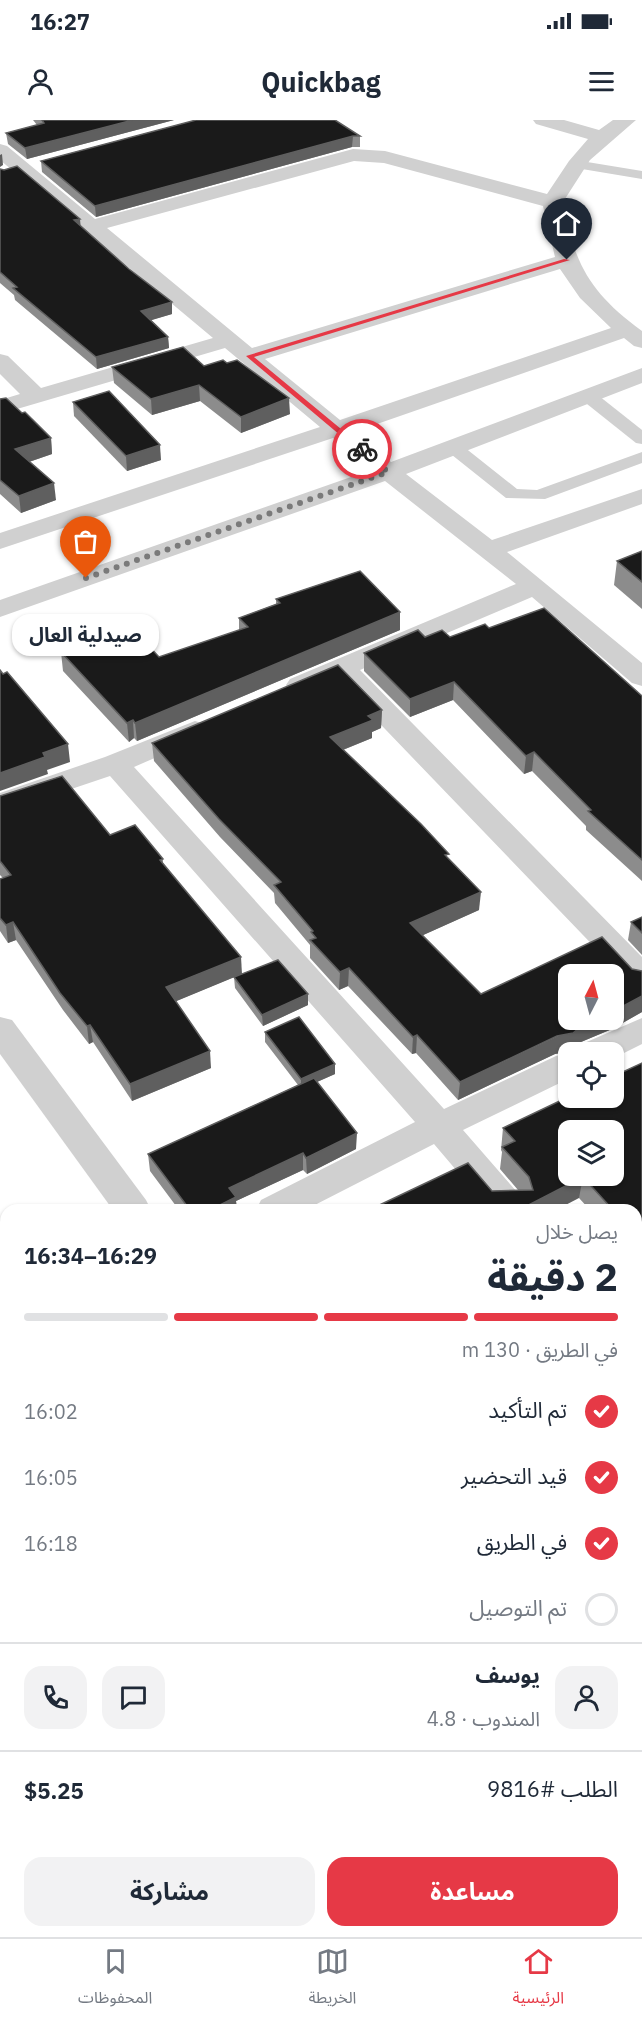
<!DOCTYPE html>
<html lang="ar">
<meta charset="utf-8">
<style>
body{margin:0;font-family:"IBM Plex Sans","Noto Sans Arabic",sans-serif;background:#f2f2f3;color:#1f2937;direction:rtl;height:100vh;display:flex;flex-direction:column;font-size:22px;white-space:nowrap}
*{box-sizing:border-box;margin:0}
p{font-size:20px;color:#747a83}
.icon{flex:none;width:33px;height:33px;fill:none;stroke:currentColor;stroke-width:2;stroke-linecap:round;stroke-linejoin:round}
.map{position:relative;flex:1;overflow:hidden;direction:ltr}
.details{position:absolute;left:0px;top:1084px;width:642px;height:734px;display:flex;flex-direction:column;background:#fff;border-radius:18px 18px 0 0;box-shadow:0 2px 4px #0004;direction:rtl}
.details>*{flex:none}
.needle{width:39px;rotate:6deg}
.fabs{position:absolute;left:558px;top:844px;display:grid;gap:12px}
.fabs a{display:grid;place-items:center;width:66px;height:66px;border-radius:12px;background:#fff;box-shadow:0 2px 4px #0004;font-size:30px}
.pin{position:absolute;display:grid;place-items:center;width:51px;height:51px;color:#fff;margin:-62px -26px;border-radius:50% 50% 50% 0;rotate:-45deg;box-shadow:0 0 6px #0007}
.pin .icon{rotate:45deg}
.courier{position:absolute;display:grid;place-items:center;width:60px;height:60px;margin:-30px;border:4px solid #e63946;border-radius:50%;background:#fff;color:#222;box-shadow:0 2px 8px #0007}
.bubble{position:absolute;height:42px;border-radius:18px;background:#fff;box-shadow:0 2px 4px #0004;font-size:20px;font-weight:700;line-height:42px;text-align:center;direction:rtl}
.overview em{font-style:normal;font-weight:700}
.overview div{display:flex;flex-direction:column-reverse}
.overview{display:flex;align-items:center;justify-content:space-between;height:102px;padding:0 24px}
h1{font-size:39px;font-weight:700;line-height:45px}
.bar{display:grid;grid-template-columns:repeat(4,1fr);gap:9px 6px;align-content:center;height:72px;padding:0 24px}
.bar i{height:8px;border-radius:4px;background:#e0e1e3}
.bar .selected{background:#e63946}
.bar p{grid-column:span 4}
.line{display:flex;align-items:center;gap:15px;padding:0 24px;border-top:2px solid #e0e1e3}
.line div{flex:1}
.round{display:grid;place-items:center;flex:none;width:63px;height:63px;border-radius:18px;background:#f2f2f3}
ol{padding:0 24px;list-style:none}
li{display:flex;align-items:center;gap:18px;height:66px}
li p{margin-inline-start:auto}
li .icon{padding:6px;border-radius:50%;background:#e63946;color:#fff;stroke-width:4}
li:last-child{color:#747a83}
li i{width:33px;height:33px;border:3px solid #e0e1e3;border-radius:50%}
.action{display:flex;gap:12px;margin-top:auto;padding:12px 24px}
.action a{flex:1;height:69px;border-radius:18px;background:#e63946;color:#fff;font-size:24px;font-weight:700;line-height:69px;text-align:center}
.action a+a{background:#f2f2f3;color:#1f2937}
.status{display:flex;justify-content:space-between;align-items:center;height:42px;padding:0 30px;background:#fff;direction:ltr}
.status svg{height:16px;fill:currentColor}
header{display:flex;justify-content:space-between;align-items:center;height:78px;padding:0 24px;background:#fff;font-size:27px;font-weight:700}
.tab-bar{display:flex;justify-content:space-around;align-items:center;height:84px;border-top:2px solid #e0e1e3;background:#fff;font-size:16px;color:#747a83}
.tab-bar a{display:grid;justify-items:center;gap:3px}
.tab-bar .selected{color:#e63946}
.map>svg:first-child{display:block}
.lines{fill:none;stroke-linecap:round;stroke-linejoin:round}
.service{fill:#d0d0d0;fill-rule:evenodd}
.minor{fill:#d0d0d0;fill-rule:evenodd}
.wall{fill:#8c8c8c}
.shaded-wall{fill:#5f5f5f}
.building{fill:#1a1a1a;stroke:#5f5f5f;stroke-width:1.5;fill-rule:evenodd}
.route{fill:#e63946}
.done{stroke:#7a7a7a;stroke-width:6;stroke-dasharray:0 10.8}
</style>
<div class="status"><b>16:27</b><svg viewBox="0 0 49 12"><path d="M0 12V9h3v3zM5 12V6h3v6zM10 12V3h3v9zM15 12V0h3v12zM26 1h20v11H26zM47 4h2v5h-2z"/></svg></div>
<header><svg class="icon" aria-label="menu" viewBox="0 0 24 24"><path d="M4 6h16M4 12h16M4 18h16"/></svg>Quickbag<svg class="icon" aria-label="person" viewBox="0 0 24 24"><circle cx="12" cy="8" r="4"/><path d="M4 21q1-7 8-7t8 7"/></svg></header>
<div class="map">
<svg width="642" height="1817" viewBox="0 0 642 1817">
<rect width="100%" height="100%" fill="#fff"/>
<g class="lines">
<!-- service -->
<g class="service">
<path d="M575,40l67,11v8l-72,-12 -2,-3 2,-3z"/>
<path d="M588,271l6,1 48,38v14l-6,-1 -54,-43 -2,-4 2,-4z"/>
<path d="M453,322l6,1 58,46 20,1 105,-38v11l-97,36 -39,-1 -59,-47 -3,-4 3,-4z"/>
</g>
<!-- minor -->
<g class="minor">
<path d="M533,0h31l35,10 14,-10h23l-46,40 -27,42c11,62 27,91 79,129v17l-8,-2 -10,-8 -270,94 37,30 251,-94v15l-236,91 86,66 150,-51v15l-135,48 135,111v23l-10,-3 -100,-86 -172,73 282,287v32l-11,-4 -294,-306 -37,15 -10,-3 -4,-6 4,-6 226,-95 -131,-103 -385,136v-17l371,-130 -38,-32 -333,111v-16l320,-106 -95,-79 -225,66v-14l20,-6 -20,-20v-20l8,2 33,32 172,-50 -213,-178v-16l7,2 88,73 258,-70 32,2 162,43 22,-33 19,-22 -52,-15zM354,41l30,2 159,43 12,51 -303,91 -145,-120zM560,149l20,29 31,30 -271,92 -75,-61z"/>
<path d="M195,601l10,3 4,6 -4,6 -71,31 310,342 112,-53 14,-3 -2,26 -105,51 61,70 5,10h-39l-56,-66 -129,66h-49l5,-10 154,-78 -305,-346 -110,37v-20l105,-36z"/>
<path d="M0,897l12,3 134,180 5,10h-38l-113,-156z"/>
<path d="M642,898v26l-28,14v-5h-37l5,-9z"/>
<path d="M6,1200v33l-6,2v-33z"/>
<path d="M636,1220l6,2v37l-6,-2z"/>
<path d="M0,1582l6,2v53l-6,-3z"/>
<path d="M636,1779l6,2v36h-23l-2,-5h19z"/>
<path d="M90,1812h47l2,5h-47z"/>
</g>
</g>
<!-- wall -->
<g class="wall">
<path d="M33,0h141l-147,39 -19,-15 -2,-11 31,-8z"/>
<path d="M196,0l164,16v11h-8l-256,70 -54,-45 -1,-11z"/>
<path d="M0,49l81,57 91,88 -21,6 17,17 1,11 -72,21 -82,-69 -1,-5 -14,-12z"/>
<path d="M204,246l86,48 -49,19 -41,-32 -48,14 -38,-32 -2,-16z"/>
<path d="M0,279l22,14 29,25 1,16 -23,8 27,38 -35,13 -21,-19z"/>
<path d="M73,282l88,58 -34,11 -53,-55z"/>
<path d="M642,431v58l-28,-24 3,-24z"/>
<path d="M276,479l124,13v18l-263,111 -3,-3 -5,4 -66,-71 -2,-19 98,5 80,-27v-12l37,-14z"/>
<path d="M489,508l153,68v185l-56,-51v-4l-54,-55 -8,3 -71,-74 -43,17 -46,-46v-18l61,-16h25z"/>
<path d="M382,590l-1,18 -9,4v6l-29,12 106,109 30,51 -56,25 58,59 151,-25 10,2v41l-30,17 -31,13 -10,9 -16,3 -97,46 -42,-47 -4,1 -64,-68 -9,4 -29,-32v-13l-35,-42 -1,-10 -54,-56 -66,-76 -2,-18z"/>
<path d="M0,676l110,39 53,24v4l79,111 66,31 -45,21 -28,-38 -1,-11 -58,24 35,67 -79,33 -39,-59 -4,2 -26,-34 -47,-70 -8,3 -8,-12v-52l3,-1 -3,-3z"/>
<path d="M642,797v38l-14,-15 3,-18z"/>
<path d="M265,912l70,32v10l-18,8 39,67 -49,25 -4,-4 -67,31 1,9h-58l-29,-39 -2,-17 150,-69 -33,-43z"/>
<path d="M642,943v203l-6,-7v-49h-46l-11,-12 -87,-7 26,-1 -18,-21 2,-17 -1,-2 2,-22z"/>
<path d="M438,1812h153l3,5h-153z"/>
</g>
<!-- shaded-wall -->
<g class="shaded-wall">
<path d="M133,0h41l-147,39 -2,-11z"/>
<path d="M353,16l-1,11 -256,70 -1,-11z"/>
<path d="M2,34l1,11 -3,2v-12z"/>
<path d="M80,99l1,11 -7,-10z"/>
<path d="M172,182v12l-30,9 -1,-12z"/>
<path d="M168,217l1,11 -72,21 -1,-12z"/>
<path d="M199,265l1,16 -48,14 -1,-16z"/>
<path d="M289,278l1,16 -49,19v-16z"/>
<path d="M51,318l1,16 -35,12 -2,-17z"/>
<path d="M160,325l1,15 -34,11 -1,-15z"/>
<path d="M54,363l2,17 -35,13 -2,-17z"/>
<path d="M400,492v18l-263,111 -2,-18z"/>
<path d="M454,562l-1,18 -43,17v-18z"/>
<path d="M382,590l-1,18 -9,4v6l-42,17v-18l38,-21z"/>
<path d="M133,600l1,18 -5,4 -2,-19z"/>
<path d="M68,624l2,18 -23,8 1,4 -48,17v-18l43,-20z"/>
<path d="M534,632l-2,19 -8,3 2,-18z"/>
<path d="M481,772l-2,18 -69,31v-18z"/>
<path d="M13,802l3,18 -8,3 -2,-18z"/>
<path d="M241,837l1,17 -75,31 -1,-18z"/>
<path d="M349,848l-1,18 -9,4 1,-18z"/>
<path d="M308,874v11l-45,21 -1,-11z"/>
<path d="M642,876v16l-30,17 -31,13 -10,9 -16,3 -97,46 2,-18 133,-62h21v-9z"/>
<path d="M90,905l3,17 -4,2 -2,-18z"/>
<path d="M417,915l-1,18 -4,1 1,-17z"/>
<path d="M210,931l1,17 -79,33 -2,-17z"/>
<path d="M335,944v10l-34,15v-10z"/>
<path d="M357,1013l-1,16 -49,25 -1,-16z"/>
<path d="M303,1033v17l-67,31 1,9h-27l19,-22z"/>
<path d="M583,1057l-4,21 -23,12h-37z"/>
<path d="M642,1310v18l-6,3v-17z"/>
<path d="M642,1673v14l-6,4v-14z"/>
</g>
<!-- building -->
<g class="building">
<path d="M42,0h91l-108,28 -19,-15 38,-10z"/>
<path d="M196,0h139l25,16h-7l-258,70 -54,-45z"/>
<path d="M17,46l63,53 -6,1 55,49 43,33 -31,9 27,26 -72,20 -83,-69 4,-1 -17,-15v-103l4,1z"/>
<path d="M183,227l21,19 19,-6 4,3 10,-3 52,38 -48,19 -42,-32 -48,14 -39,-32z"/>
<path d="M109,271l51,54 -34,11 -53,-54z"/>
<path d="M6,278l16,15 3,-1 26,26 -36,11 39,34 -35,13 -19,-16v-81z"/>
<path d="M642,431v31l-25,-21z"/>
<path d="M360,451l40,41 -265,111 -2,-3 -6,3 -66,-71 71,-24 27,29 89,-30 -9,-9 41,-15 -4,-4z"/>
<path d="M544,488l98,88v164l-54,-49 3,-1 -57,-58 -8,4 -72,-74 -44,17 -46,-46 54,-23 7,7 17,-7 8,7 35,-13 4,4z"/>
<path d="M338,545l44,45 -14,6 5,4 -43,17 91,87 28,30 -4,1 36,37 -71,31 71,71 121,-57 30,32 10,2v25l-28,15v-36h-46v45h25l-9,4 -11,9 -16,3 -97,46 -43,-47 -4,2 -64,-69 -9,4 -30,-32 6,-2 -5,-6 2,-1 -39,-46 7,-3 -62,-63 -67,-76z"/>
<path d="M0,550l3,4 4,-2 61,72 -25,9 2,4 -45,16z"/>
<path d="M62,656l48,59 25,-10 28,34 -3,1 81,97 -75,30 44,64 -80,33 -40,-59 -3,1 -27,-33 -47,-71 -7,3 -6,-7v-39l11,-4 -11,-14v-65z"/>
<path d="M642,797v16l-11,-11z"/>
<path d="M278,840l30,34 -46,21 -28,-38z"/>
<path d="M299,897l36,47 -34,15 -36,-47z"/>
<path d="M642,943v177l-6,-7v-23h-23l-30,-33 -64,33h-150l99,-47 24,28 41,-1 -4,-13 -27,-30 13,-6 -12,-13 65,-31 46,1v-22zM568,1011h46v45h-46z"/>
<path d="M314,958l43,55 -51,25 -3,-5 -74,35 7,9 -26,13h-20l-42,-56z"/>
<path d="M636,1286l6,7v17l-6,4z"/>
<path d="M642,1411v262l-6,4v-263z"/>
<path d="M448,1812h143l3,5h-142z"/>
<path d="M602,1812l4,5h-11z"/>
</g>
<!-- route -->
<path class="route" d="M564,139l6,1 -316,97 110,91v3h-5l-113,-95z"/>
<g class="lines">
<!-- done -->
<path class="done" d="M86,458l302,-106 -26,-23"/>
</g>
</svg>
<div class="fabs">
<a><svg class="needle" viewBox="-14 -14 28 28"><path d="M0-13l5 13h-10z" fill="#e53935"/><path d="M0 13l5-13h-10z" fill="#747a83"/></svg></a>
<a><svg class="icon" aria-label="locate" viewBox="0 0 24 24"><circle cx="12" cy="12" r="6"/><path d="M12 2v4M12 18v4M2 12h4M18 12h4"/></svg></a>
<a><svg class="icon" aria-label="layers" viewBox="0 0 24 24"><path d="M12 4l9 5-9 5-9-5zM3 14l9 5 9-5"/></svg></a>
</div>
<div class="pin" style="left:86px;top:458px;background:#ea580c"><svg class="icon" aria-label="bag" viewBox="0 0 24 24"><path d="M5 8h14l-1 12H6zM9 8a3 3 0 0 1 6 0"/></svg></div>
<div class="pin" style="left:567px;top:140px;background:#1f2937"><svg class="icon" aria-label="home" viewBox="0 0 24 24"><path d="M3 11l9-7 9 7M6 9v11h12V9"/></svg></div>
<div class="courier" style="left:362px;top:329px"><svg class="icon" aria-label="bike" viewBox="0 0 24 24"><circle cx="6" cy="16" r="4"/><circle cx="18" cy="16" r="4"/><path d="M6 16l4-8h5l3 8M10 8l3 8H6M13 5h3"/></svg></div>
<div class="bubble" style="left:12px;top:494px;width:147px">صيدلية العال</div>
<section class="details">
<div class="overview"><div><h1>2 دقيقة</h1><p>يصل خلال</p></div><em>16:29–16:34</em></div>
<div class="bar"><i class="selected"></i><i class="selected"></i><i class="selected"></i><i></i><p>في الطريق · 130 m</p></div>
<ol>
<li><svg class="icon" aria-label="check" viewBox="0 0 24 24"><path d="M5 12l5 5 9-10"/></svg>تم التأكيد<p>16:02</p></li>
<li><svg class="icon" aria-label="check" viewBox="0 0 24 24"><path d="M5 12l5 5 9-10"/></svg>قيد التحضير<p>16:05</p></li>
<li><svg class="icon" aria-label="check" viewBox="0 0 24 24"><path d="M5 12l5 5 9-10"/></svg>في الطريق<p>16:18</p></li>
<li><i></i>تم التوصيل</li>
</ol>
<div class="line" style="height:108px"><a class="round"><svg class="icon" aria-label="person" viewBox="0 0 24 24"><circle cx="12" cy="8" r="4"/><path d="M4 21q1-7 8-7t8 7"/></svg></a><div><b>يوسف</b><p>المندوب · 4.8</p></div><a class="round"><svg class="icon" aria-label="chat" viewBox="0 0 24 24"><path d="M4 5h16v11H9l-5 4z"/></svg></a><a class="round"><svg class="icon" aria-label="phone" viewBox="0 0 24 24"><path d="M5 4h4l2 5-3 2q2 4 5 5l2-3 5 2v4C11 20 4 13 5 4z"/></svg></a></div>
<div class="line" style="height:78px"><div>الطلب #9816</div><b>$5.25</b></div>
<div class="action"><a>مساعدة</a><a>مشاركة</a></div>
</section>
</div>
<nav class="tab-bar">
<a class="selected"><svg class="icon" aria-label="home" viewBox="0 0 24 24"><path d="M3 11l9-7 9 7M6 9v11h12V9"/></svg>الرئيسية</a>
<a><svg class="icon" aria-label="map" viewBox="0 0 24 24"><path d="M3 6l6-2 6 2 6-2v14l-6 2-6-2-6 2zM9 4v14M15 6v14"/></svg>الخريطة</a>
<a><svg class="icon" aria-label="saved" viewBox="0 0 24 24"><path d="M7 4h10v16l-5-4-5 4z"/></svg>المحفوظات</a>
</nav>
